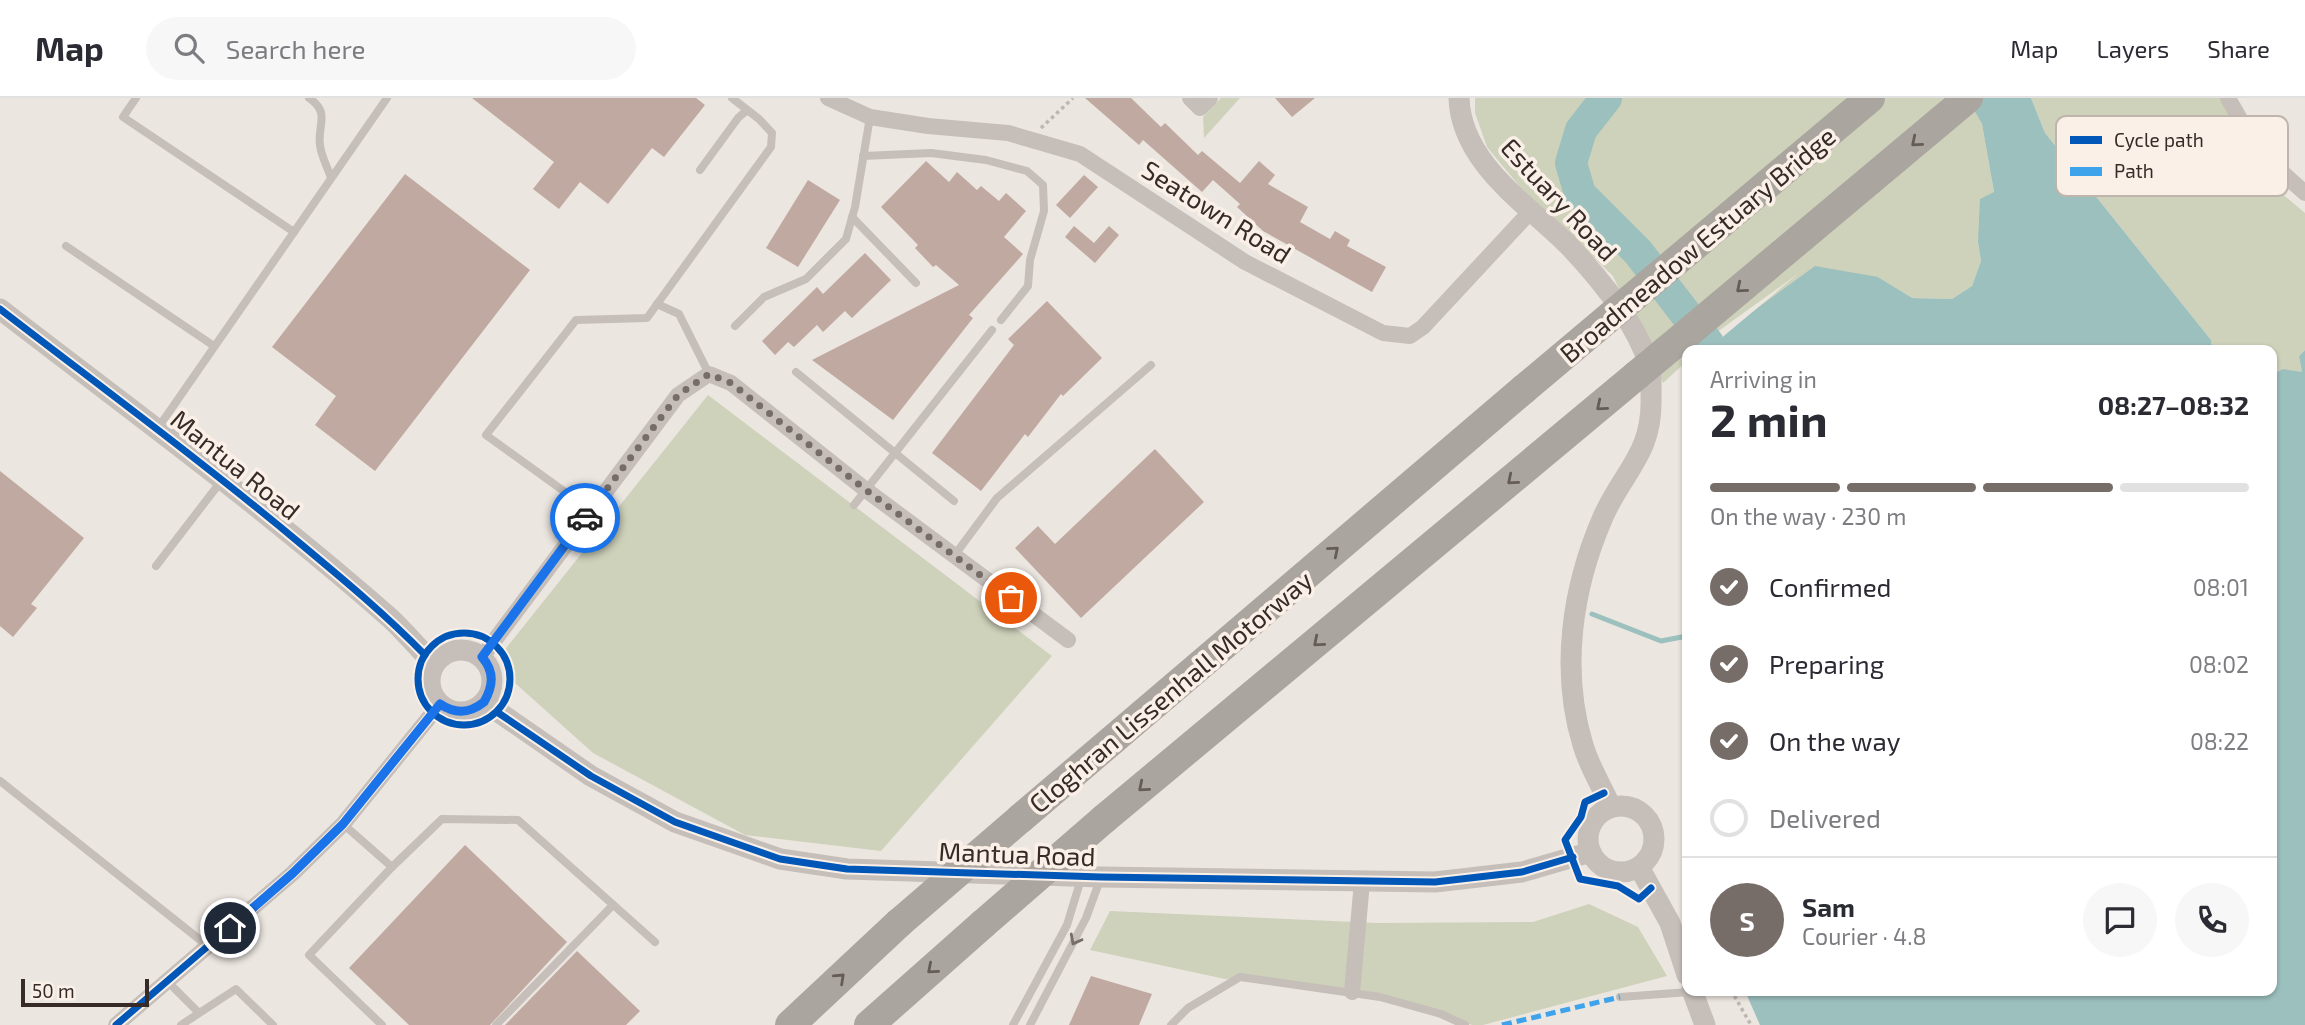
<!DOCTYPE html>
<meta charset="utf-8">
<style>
body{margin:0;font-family:"Exo 2",sans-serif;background:#f7f7f7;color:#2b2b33;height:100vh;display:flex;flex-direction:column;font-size:26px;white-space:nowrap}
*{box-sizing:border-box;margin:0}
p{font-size:23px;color:#7c7c81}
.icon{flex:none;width:38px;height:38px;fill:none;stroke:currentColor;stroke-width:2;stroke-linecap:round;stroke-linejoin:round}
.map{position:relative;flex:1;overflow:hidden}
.side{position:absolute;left:1682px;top:247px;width:595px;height:651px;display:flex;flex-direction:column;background:#fff;border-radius:14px;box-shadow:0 2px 5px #0004}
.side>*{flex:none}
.scale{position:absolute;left:21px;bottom:18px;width:128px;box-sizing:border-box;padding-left:7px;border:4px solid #362b27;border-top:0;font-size:19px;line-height:24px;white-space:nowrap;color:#362b27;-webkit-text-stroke:5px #faf0e7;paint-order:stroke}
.pin{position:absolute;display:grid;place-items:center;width:60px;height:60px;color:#fff;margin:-30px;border:4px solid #fff;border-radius:50%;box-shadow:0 2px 7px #0007}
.courier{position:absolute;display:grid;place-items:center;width:70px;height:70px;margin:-35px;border:5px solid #1a73e8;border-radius:50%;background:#fff;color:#222;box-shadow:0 2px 9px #0007}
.head em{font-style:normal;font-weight:700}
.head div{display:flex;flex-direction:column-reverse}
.head{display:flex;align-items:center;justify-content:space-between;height:119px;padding:0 28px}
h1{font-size:46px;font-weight:700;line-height:52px}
.bar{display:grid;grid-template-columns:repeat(4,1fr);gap:10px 7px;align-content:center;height:84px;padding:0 28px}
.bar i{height:9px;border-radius:5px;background:#e1e1e2}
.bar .current{background:#766c68}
.bar p{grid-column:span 4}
.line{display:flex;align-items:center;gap:18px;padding:0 28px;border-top:2px solid #e1e1e2}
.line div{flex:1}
.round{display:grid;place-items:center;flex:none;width:74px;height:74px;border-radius:37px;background:#f7f7f7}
ol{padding:0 28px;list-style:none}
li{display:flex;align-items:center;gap:21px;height:77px}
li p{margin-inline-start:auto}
li .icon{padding:7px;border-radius:50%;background:#766c68;color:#fff;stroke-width:4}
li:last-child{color:#7c7c81}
li i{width:38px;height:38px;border:4px solid #e1e1e2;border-radius:50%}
header{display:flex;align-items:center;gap:42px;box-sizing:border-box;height:98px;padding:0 35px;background:#fff;border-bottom:2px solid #e1e1e2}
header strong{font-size:33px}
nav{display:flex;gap:38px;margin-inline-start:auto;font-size:24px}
.search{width:490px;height:63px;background:#f7f7f7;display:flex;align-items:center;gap:18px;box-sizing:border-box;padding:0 24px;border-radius:38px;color:#7c7c81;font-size:26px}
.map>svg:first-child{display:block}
.green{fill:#ced2ba}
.water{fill:#9cc0be}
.pier{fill:#ece6e0}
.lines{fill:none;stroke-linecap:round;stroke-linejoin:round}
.stream{stroke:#9cc0be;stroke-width:5}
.river{stroke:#9cc0be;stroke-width:32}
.building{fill:#c0a9a1}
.path{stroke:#beb6b1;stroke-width:3.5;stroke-dasharray:3.5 3.5;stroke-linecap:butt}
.service{stroke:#c5beb9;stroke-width:8}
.minor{stroke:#c5beb9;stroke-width:16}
.tertiary{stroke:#c5beb9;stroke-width:21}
.motorway{stroke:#aba59f;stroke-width:30}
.motorway-bridge{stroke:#aba59f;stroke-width:30}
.quiet{stroke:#3fa3eb;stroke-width:5;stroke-dasharray:10 5;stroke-linecap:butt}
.cycleway-casing{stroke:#faf0e7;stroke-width:11}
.cycleway{stroke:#0057b8;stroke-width:7}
.oneway{stroke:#655c57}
.oneway2{stroke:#766d69}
.done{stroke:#766c68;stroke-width:7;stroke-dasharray:0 12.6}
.route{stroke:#1a73e8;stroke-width:9}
.labels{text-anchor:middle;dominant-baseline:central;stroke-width:7;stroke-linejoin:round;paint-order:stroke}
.street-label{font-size:26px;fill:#362b27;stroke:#faf0e7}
.key{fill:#faf0e7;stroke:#bfb5ad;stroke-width:2}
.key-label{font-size:19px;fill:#362b27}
</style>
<header>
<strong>Map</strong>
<div class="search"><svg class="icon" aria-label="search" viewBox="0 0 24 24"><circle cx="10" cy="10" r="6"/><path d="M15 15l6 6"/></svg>Search here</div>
<nav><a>Map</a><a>Layers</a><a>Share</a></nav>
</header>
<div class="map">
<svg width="2305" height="927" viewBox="0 0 2305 927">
<rect width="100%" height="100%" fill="#ece6e0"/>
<!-- green -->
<g class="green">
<path d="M1221,0h19l-36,40 -1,-21z"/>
<path d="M1475,0h492l15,26 12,68 -16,50 3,19 -9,25 -20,13 -41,-1 -33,-21 -179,73h-12v11l-24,22 -50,-107 -92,-88 -34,-41 -12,-34z"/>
<path d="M2031,0h190l40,78 44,37v137l-6,6 3,16 -30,3 3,37 -3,3v-65h-60l-1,-10 -166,-207z"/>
<path d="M708,297l344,261 -171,195 -136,-16 -152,-82 -78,-70 -12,-31z"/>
<path d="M1589,806l49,23 29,49 -184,49h-11l-52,-20 -51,-12 -144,-14 -135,-29 20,-39 268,12 155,-1z"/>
</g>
<!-- water -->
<g class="water">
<path d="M1967,0h64l14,35 166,207 1,10h-512l115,-84 63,11 34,21 40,1 20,-13 9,-25 -3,-19 2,-43 14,-7 -12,-68z"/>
<path d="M2305,252v675h-545l-15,-34 527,-1v-575l3,-4 -3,-36 11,-6 19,3 -3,-16z"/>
</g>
<!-- pier -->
<path class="pier" d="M1799,175l-92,77h-11l10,-10z"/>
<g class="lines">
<!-- stream -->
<path class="stream" d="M1592,516l69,27 26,-5"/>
<!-- river -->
<path class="river" d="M1606,0l-25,32 -10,33 9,31 58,58 70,91"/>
</g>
<!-- building -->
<g class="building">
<path d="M472,0h224l9,7 -41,52 -12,-9 -44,56 -28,-22 -21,27 -26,-20 21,-27z"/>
<path d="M1085,0h46l30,29 4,-4 33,32 4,-4 38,32 19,-22 16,14 -7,9 40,23 -8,15 30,17 5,-8 15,9 -3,6 39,21 -14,25 -109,-61 -26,-24 3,-3 -27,-24 -11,12 -59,-52 -4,5z"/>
<path d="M1275,0h40l-23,19z"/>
<path d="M926,63l23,21 8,-10 20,18 4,-4 18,15 7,-8 20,18 -22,26 19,17 -54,61 4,3 -80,102 -81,-60 147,-75 -23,-20 -3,2 -18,-19 3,-3 -37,-38z"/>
<path d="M405,76l125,96 -155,201 -60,-46 21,-29 -64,-49z"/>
<path d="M1084,77l14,12 -28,31 -14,-13z"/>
<path d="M808,82l32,20 -42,67 -32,-19z"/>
<path d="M1074,128l20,17 15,-17 10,9 -24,28 -30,-26z"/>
<path d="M865,155l26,27 -39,38 -7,-7 -22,21 -6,-7 -23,22 -6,-5 -13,13 -13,-14 55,-54 6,7z"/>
<path d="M1047,203l55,57 -39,38 -2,-2 -33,43 -3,-3 -44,57 -49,-38 82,-108 -6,-6z"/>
<path d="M1155,351l49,53 -123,116 -66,-70 23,-22 17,18z"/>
<path d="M0,373l84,67 -53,66 6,4 -24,29 -13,-11z"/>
<path d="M465,747l102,97 -77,83h-81l-60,-57z"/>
<path d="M577,853l63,60 -14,14h-121z"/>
<path d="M1091,878l61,18 -13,31h-70z"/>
</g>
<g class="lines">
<!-- path -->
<g class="path">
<path d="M1041,30l32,-30"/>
<path d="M1731,892l20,35"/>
</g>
<!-- service -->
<g class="service">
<path d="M136,0l-13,19 171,115"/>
<path d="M309,0c22,15 8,27 11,47 1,11 8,23 11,33"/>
<path d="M863,58l68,-3 55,7 41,11 16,14 1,26 -14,49 -2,26 -27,34"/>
<path d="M700,72l38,-52 9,-8"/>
<path d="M852,119l64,66"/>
<path d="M66,148l148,100"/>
<path d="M657,206l22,10 30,60"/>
<path d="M735,228l29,-29 42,-18 40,-40 9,-32 15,-90"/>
<path d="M796,274l158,129"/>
<path d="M158,330l229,-330"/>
<path d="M854,407l138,-175"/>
<path d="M590,412l-104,-75 90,-115 71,-2 124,-171 1,-14 -13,-14 -27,-21"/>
<path d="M954,458l43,-58 154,-133"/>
<path d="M156,468l66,-86"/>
<path d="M0,683l209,166"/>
<path d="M343,726l49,43"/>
<path d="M168,884l30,30"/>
<path d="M1620,899l70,-5"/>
<path d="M181,927l55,-36 37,36"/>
<path d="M382,927l-73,-70 83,-88 50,-48 76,1 137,122"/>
<path d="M496,927l117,-120"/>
<path d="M1013,927l54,-100 14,-46"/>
<path d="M1030,927l56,-107 14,-38"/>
<path d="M1171,927l17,-17 52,-31 140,20 61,17 24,11"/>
</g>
<!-- minor -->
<g class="minor">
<path d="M828,0l42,19 58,9 80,7 72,21 165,108 138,71 27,3 13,-9 107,-115"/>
<path d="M1190,0l10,10 10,-10"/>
<path d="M2228,0l30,53 47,42"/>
<path d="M482,559l196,-262 31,-21 22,9 135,107 202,150"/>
<path d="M1352,894l10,-110"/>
<path d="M116,927l177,-152 50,-49 97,-120"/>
</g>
<!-- tertiary -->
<g class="tertiary">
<path d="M1459,0c2,66 70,107 111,149 30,32 66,75 79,118 3,10 2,22 2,32 2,57 -28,74 -48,120 -31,71 -43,153 -20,228 6,21 19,42 28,62"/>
<path d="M0,211c131,101 265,199 390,309 15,14 29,31 44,46"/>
<circle cx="461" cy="583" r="31"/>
<path d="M484,604l107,74 84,46 105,37 67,10 254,8 334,5 87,-10 69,-20"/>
<circle cx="1621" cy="741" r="33"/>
<path d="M1639,769l31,56 17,52"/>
<path d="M1692,892l13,35"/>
</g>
<!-- motorway -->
<g class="motorway">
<path d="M1690,233l278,-233"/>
<path d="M1021,720l503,-429"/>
<path d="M1104,721l533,-444"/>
<path d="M790,927l109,-102"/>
<path d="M869,927l114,-101"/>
</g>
<!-- motorway-bridge -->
<g class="motorway-bridge">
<path d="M1637,277l53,-44"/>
<path d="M1524,291l346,-291"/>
<path d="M899,825l122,-105"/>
<path d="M983,826l121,-105"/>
</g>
<!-- quiet -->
<path class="quiet" d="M1502,927l118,-28"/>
<defs>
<g id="cycleway">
<path d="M0,211c101,78 204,154 302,236 42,35 84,70 123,110"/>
<circle cx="464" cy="581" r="46"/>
<path d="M497,614l94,64 84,46 105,37 67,10 254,8 334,5 87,-10 51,-15"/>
<path d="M1604,695l-19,9 -4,15 -16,23 15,39 38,7 21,13 12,-11"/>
<path d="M116,927l177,-152 50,-49 89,-110"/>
</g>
</defs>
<!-- cycleway casing -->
<use href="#cycleway" class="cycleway-casing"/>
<!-- cycleway -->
<use href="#cycleway" class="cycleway"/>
</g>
<!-- one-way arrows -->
<defs><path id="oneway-chevron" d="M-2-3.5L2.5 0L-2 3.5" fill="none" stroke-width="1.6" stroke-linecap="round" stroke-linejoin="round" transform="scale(1.75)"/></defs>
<g class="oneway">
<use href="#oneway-chevron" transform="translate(1916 44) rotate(140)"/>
<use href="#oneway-chevron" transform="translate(1741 190) rotate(140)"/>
<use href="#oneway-chevron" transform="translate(1601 308) rotate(140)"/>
<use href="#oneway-chevron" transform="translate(1512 382) rotate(140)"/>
<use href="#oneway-chevron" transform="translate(1334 453) rotate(-40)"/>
<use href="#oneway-chevron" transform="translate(1318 544) rotate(140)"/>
<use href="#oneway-chevron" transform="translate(1143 689) rotate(140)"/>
<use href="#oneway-chevron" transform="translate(932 871) rotate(139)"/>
<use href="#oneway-chevron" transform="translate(840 880) rotate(-43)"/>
</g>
<use class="oneway2" href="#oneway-chevron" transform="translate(1075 842) rotate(118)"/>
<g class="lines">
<!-- done -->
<path class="done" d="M585,420l93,-123 31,-21 22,9 135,107 145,108"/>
<!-- route -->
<path class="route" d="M230,830l63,-55 50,-49 97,-120c15,10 29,10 44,-2 9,-16 11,-30 -2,-45l103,-139"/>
</g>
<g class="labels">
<!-- street labels -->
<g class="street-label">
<text transform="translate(1560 101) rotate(47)">Estuary Road</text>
<text transform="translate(1217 113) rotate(32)">Seatown Road</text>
<text transform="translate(1697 146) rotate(-40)">Broadmeadow Estuary Bridge</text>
<text transform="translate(236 366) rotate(39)">Mantua Road</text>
<text transform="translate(1170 593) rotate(-40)">Cloghran Lissenhall Motorway</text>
<text transform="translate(1017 755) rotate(2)">Mantua Road</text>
</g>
</g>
<!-- legend -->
<rect x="2056" y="18" width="232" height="80" rx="10" class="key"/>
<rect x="2070" y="38" width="32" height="8" fill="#0057b8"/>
<rect x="2070" y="69" width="32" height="9" fill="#3fa3eb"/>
<g class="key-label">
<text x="2114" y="49">Cycle path</text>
<text x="2114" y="80">Path</text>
</g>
</svg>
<div class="scale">50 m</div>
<div class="pin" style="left:1011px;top:500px;background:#ea580c"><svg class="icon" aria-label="bag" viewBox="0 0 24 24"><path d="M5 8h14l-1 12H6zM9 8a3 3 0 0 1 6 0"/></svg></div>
<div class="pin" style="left:230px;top:830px;background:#1f2937"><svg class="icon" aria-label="home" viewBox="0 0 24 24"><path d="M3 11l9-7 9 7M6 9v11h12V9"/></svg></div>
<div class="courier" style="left:585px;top:420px"><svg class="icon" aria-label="car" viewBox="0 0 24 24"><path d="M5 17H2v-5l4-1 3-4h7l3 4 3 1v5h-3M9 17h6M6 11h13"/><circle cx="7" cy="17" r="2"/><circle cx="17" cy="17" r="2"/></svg></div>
<section class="side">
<div class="head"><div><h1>2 min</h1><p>Arriving in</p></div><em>08:27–08:32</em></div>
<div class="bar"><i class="current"></i><i class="current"></i><i class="current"></i><i></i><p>On the way · 230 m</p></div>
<ol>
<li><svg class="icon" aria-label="check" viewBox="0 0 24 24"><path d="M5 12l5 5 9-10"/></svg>Confirmed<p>08:01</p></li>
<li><svg class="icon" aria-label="check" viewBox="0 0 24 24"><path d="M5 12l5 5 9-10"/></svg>Preparing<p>08:02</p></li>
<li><svg class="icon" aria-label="check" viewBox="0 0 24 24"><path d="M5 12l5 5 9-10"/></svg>On the way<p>08:22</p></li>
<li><i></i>Delivered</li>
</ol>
<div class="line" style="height:126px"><b class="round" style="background:#766c68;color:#fff">S</b><div><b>Sam</b><p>Courier · 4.8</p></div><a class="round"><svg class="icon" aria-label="chat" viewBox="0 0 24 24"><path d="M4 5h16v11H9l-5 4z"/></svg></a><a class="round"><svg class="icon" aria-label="phone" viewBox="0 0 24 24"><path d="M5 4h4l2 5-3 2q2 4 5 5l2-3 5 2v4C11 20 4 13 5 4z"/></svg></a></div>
</section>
</div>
